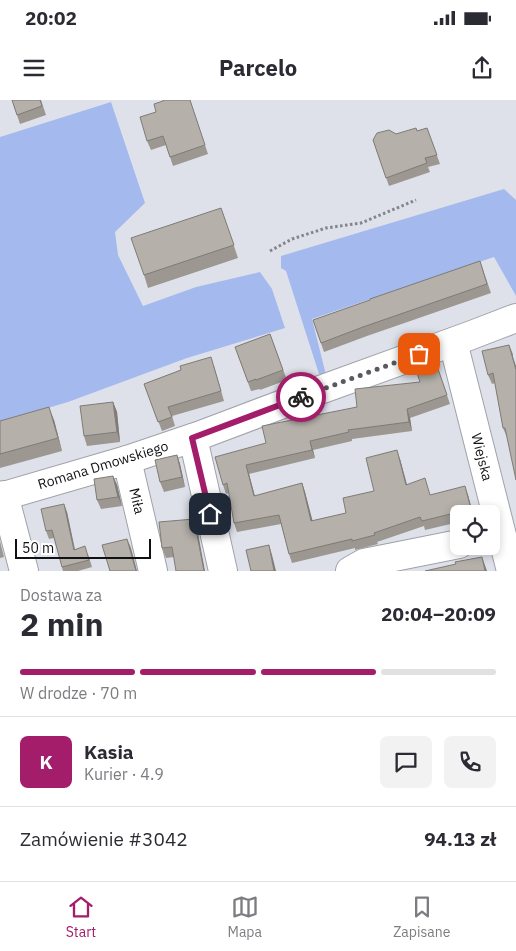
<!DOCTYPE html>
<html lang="pl">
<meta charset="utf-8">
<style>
body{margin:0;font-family:"IBM Plex Sans",sans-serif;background:#f2f2f3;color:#2b2b33;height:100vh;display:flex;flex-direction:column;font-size:19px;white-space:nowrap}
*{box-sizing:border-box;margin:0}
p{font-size:16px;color:#7c7c81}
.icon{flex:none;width:28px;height:28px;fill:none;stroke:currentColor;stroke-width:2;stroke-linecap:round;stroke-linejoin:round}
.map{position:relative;height:471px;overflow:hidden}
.side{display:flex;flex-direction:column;background:#fff;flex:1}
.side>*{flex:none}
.tools{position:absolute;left:450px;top:405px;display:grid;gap:10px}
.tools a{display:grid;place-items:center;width:50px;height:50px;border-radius:8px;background:#fff;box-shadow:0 2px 8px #0003;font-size:25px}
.scale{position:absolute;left:15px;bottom:12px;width:136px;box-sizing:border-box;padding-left:5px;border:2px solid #101114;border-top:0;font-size:14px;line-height:18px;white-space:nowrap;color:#101114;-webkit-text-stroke:4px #fff;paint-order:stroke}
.pin{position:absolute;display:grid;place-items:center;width:42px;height:42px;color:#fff;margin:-21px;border-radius:10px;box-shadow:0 2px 8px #0006}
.courier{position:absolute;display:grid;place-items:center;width:50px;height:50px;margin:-25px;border:4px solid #a31d6a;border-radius:50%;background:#fff;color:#222;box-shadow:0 1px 6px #0007}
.head em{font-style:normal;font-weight:700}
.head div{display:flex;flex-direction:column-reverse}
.head{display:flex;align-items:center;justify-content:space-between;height:85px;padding:0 20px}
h1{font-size:32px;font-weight:700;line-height:38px}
.bar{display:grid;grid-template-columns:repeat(4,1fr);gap:8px 5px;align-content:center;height:60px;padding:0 20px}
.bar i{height:6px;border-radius:4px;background:#e1e1e2}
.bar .current{background:#a31d6a}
.bar p{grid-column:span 4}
.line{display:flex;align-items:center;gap:12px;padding:0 20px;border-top:1px solid #e1e1e2}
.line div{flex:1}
.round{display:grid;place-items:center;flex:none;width:52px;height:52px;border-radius:8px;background:#f2f2f3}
.status{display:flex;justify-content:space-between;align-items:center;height:35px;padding:0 25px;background:#fff;direction:ltr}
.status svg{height:14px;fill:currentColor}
header{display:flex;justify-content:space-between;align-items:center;height:65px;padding:0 20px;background:#fff;font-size:22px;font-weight:700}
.tab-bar{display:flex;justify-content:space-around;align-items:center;height:70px;border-top:1px solid #e1e1e2;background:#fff;font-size:14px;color:#7c7c81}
.tab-bar a{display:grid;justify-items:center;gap:2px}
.tab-bar .current{color:#a31d6a}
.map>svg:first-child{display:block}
.green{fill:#a4baee}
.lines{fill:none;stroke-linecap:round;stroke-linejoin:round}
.minor-casing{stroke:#9fa2a9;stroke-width:30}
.path{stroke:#83858b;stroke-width:3;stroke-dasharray:2.5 2.5;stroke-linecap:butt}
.minor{stroke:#fff;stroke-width:28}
.wall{fill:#9c9791}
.shaded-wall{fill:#7f7b76}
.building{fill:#b5b0a9;stroke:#7f7b76}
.done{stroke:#585a5f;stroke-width:5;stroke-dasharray:0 9}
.route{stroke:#a31d6a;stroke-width:6}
.labels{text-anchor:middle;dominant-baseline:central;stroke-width:4;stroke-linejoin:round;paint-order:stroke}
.street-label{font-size:14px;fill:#101114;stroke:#fff}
</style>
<div class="status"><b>20:02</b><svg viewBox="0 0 49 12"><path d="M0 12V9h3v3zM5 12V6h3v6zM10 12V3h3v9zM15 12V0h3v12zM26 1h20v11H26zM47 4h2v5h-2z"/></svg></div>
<header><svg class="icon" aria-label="menu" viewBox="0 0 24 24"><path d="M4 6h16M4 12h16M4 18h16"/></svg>Parcelo<svg class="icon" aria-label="share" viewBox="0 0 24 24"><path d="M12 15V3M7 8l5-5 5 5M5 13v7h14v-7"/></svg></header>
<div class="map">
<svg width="516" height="471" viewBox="0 0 516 471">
<rect width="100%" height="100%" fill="#dee1e9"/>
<!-- green -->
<g class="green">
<path d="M111,2l34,101 -30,29 3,23 25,51 53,-19 64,-15 12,17 13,39 -98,30 -119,44 -68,20v-285z"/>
<path d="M504,89l12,11v96l-22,-39 -182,62 14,56 -7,-1 -33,-103 -5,-3v-12z"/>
</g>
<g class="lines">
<defs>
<g id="minor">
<path d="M453,242l58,229"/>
<path d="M193,338l30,133"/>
<path d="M127,360l26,111"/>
<path d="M4,395l20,76"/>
<path d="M0,397l127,-37 71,-24 122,-46 149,-54 47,-18"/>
<path d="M350,471l14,-8 95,-19"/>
</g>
</defs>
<!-- minor casing -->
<use href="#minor" class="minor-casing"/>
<!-- path -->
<path class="path" d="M270,151l22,-12 34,-11 35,-5 55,-23"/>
<!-- minor -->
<use href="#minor" class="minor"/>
</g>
<!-- wall -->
<g class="wall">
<path d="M12,0h29l5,15 -26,9z"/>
<path d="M190,0l18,54 -35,12 -7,-21 -15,5 -4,-9 9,-29z"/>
<path d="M427,28l13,36 -12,3 2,5 -41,14 -16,-46 23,-6 21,-3z"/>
<path d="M221,108l17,50 -90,30 -4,-13z"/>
<path d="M480,161l11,32 -124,43 -43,16 -11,-32z"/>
<path d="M270,234l17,46 -27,10v-1l-9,2 -16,-44z"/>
<path d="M509,245l4,9 -6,83 -4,-9 -8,-45 -3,1 -4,-9z"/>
<path d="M214,266l10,35 -52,15 3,10 -13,5 -18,-47 37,-14z"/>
<path d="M437,266l13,38 -40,14 2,13 -60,8v2l-39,9 2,8 -66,16 6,22 47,-13 3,9 7,29 34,-8 28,-22 26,-32 7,25 24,11h37l5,19h-14v8l-34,8 -1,-4 -47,16 1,2 -23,6v-2l-63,15 -3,-9 -8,-30 -44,8 -3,-9 -5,-30 -3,1 -3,-9 43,-42 154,-61z"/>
<path d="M113,302l4,10 3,30 -33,4 -3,-10z"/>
<path d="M54,320l8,31 -62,17v-47z"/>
<path d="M177,355l3,9 5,23 -21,5 -4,-10z"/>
<path d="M113,376l4,9 5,21 -21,3 -4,-9z"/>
<path d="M67,412l8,37 13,5 4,13 -14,4h-15l-9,-33 -5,1 -3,-8z"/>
<path d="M197,428l-23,29 -8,1 -4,-10z"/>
<path d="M0,441l4,16 -4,1z"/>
</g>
<!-- shaded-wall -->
<g class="shaded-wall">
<path d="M509,245l7,21v4z"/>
<path d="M113,302l4,10 3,30 -3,-10z"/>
<path d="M49,307l5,13 8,31 -4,-13z"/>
<path d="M407,309l3,9 2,13 -3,-9z"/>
<path d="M310,341l3,9 2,8 -3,-8z"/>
<path d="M397,350l3,9 9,35 -3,-9z"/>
<path d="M177,355l3,9 5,23 -3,-10z"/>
<path d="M246,365l3,9 8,31 -3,-9z"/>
<path d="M113,376l4,9 5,21 -4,-9z"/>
<path d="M302,383l3,9 10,38 -4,-9z"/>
<path d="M465,386l3,9 5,19 -2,-5z"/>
<path d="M64,404l3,8 9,45 -2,-7z"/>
<path d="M194,419l3,9 8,43h-1z"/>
<path d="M127,439l4,9 6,23h-1z"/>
<path d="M269,445l3,10 4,16h-2z"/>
<path d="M482,457l4,11 1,3h-2z"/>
</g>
<!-- building -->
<g class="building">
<path d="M12,0h28l2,6 -25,9z"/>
<path d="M163,0h27l15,45 -35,12 -7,-21 -16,5 -7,-24 16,-5 -2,-8 9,-3z"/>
<path d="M416,28l1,3 10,-3 10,27 -12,3 2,5 -41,15 -13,-38 4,-7 12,-3 7,4z"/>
<path d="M221,108l13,37 -90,30 -13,-37z"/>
<path d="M480,161l7,23 -124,43 -42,16 -8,-23 57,-20v-1z"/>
<path d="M270,234l13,36 -27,10v-1l-8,3 -13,-35z"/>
<path d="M509,245l7,25v110l-11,-52h-2l-10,-55 -5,2 -6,-24z"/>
<path d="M211,257l10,34 -53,16 4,10 -14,5 -14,-38 37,-14 -1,-4z"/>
<path d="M437,266l10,29 -40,14 2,13 -61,8 1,2 -39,9 2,9 -66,15 8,31 48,-13 9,38 35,-8 -3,-15 31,-7 -8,-33 31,-8 9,35 19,-7 5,17 35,-9 6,23 -49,12 -2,-4 -46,16 1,2 -23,6v-2l-63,15 -10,-39 -45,8 -7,-40 -4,2 -8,-28 51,-14 -4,-17 95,-19 -2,-18 65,-7 -3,-9z"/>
<path d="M113,302l4,30 -33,4 -4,-30z"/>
<path d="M49,307l9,31 -58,16v-33z"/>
<path d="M177,355l5,22 -22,5 -5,-22z"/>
<path d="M113,376l5,21 -21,3 -3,-21z"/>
<path d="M64,404l10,46 11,-4 4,14 -27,7 -10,-37 -6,1 -5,-22z"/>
<path d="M194,419l10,52h-28l-4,-24 -10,1 -3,-26z"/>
<path d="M127,439l9,32h-26l-8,-26z"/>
<path d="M269,445l5,26h-23l-5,-21z"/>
<path d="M482,457l3,14h-60l31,-7 -1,-2z"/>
</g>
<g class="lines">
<!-- done -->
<path class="done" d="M301,297l118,-43"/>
<!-- route -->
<path class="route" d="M210,414l-18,-76 109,-41"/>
</g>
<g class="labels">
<!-- street labels -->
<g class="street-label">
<text transform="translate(482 357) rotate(76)">Wiejska</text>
<text transform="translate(103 365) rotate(-17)">Romana Dmowskiego</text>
<text transform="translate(137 401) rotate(77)">Miła</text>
</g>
</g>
</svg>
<div class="tools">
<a><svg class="icon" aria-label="locate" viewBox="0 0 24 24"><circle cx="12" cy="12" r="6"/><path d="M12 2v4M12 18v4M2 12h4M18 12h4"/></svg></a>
</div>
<div class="scale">50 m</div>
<div class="pin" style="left:419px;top:254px;background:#ea580c"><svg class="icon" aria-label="bag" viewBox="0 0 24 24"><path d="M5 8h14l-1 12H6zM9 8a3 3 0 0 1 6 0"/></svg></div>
<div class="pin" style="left:210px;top:414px;background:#1f2937"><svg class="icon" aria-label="home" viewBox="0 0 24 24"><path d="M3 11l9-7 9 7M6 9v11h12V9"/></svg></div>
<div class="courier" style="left:301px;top:297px"><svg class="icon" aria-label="bike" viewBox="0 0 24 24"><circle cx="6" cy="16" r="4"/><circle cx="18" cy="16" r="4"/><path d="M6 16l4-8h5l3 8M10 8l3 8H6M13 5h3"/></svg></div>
</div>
<section class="side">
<div class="head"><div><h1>2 min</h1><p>Dostawa za</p></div><em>20:04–20:09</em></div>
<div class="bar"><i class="current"></i><i class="current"></i><i class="current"></i><i></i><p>W drodze · 70 m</p></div>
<div class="line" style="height:90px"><b class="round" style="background:#a31d6a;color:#fff">K</b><div><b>Kasia</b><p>Kurier · 4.9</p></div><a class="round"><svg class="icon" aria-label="chat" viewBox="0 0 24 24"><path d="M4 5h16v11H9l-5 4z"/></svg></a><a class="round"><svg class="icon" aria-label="phone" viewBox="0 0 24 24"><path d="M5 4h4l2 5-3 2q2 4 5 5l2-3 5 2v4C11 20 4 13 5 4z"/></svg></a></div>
<div class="line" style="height:65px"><div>Zamówienie #3042</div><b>94.13 zł</b></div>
</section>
<nav class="tab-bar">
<a class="current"><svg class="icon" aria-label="home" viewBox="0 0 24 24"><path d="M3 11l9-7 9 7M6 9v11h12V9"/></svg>Start</a>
<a><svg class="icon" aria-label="map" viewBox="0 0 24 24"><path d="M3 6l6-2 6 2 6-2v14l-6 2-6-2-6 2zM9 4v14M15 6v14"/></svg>Mapa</a>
<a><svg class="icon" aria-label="saved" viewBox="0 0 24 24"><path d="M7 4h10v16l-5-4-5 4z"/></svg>Zapisane</a>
</nav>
